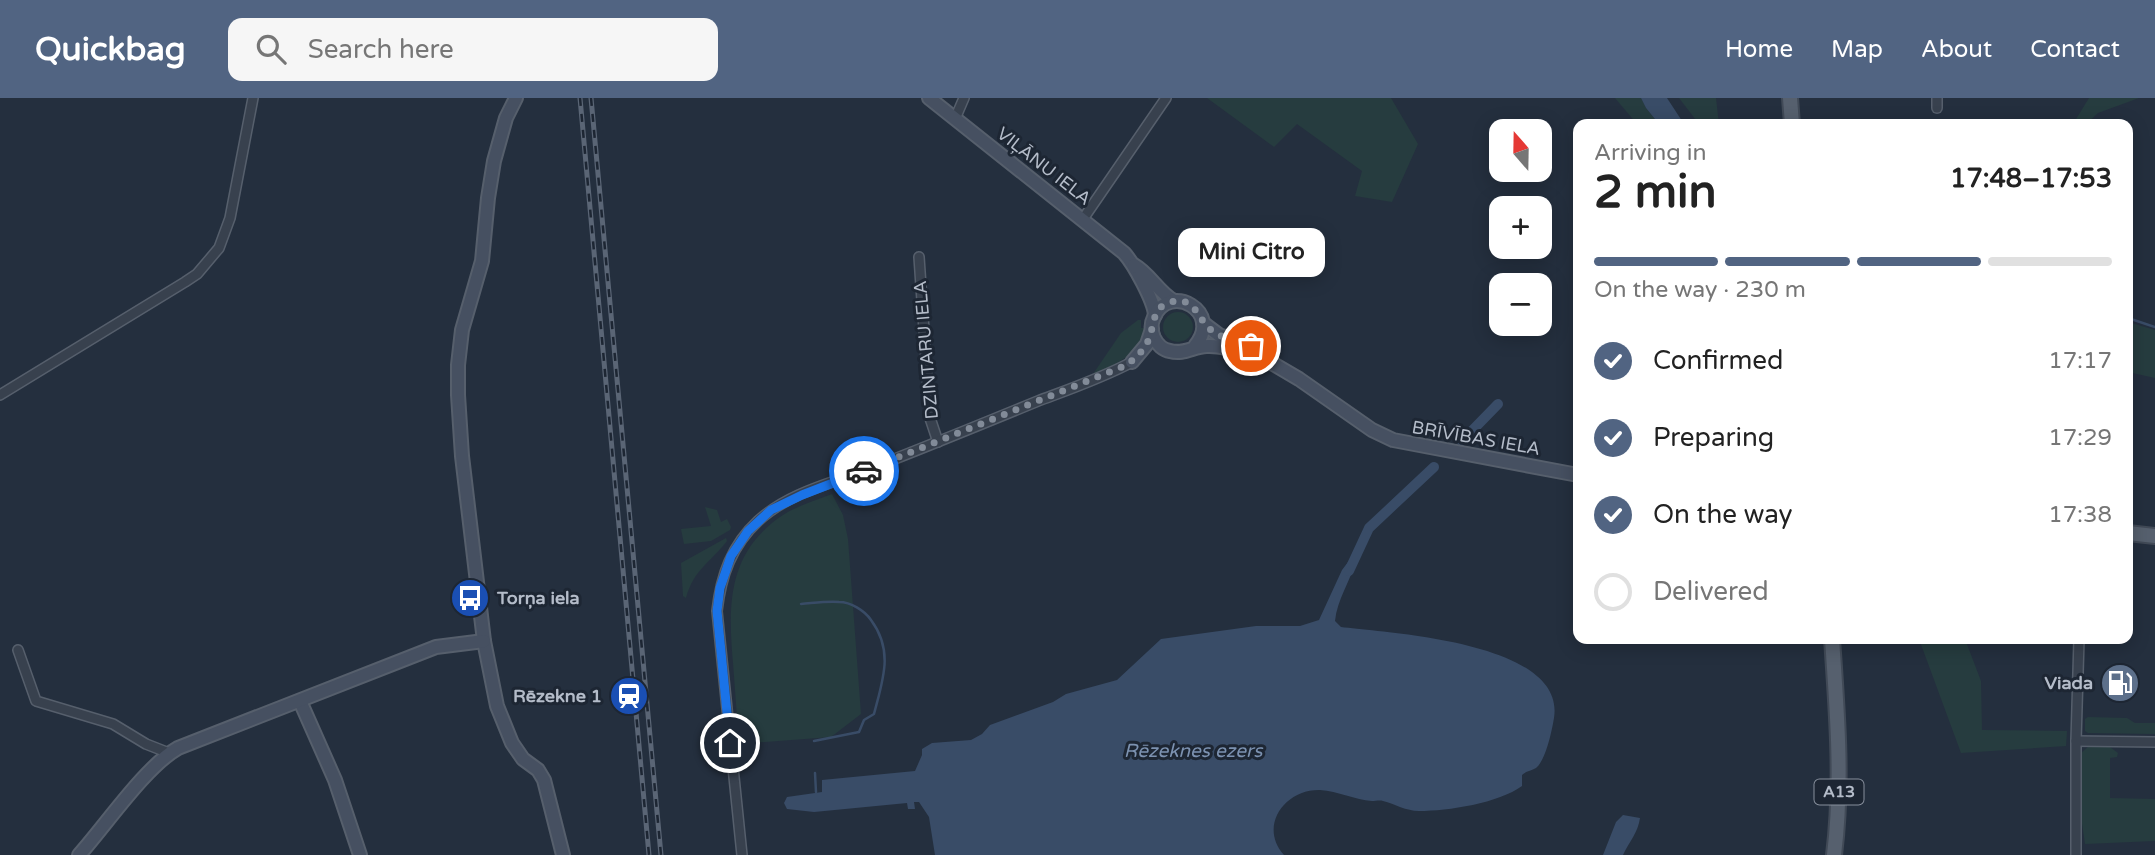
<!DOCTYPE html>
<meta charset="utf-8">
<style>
body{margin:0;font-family:"Varela Round",sans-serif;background:#f6f6f6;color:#222;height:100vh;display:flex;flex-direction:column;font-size:26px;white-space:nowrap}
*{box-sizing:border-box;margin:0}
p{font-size:23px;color:#767676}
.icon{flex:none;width:38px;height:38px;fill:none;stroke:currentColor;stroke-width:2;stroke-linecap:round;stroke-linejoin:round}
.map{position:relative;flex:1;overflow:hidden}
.details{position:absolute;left:1573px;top:21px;width:560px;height:525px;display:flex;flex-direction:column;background:#fff;border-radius:14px;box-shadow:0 4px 18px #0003}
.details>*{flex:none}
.needle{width:46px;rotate:340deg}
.controls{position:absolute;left:1489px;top:21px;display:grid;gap:14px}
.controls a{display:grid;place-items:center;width:63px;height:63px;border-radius:14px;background:#fff;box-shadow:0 4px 18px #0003;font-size:35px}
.pin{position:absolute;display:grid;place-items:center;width:60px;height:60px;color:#fff;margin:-30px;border:4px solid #fff;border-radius:50%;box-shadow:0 2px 7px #0007}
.courier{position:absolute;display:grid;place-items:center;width:70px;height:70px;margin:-35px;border:5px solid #1a73e8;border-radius:50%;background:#fff;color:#222;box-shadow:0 2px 9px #0007}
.bubble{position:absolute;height:49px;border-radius:14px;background:#fff;box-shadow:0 4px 18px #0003;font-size:23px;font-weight:800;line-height:49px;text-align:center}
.head em{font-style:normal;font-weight:800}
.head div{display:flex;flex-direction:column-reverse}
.head{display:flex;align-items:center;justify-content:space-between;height:119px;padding:0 21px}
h1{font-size:46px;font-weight:800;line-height:52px}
.bar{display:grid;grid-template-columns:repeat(4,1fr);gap:10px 7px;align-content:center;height:84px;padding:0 21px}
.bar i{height:9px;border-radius:5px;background:#e0e0e0}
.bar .on{background:#516482}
.bar p{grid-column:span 4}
ol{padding:0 21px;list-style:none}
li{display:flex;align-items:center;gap:21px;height:77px}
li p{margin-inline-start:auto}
li .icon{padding:7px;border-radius:50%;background:#516482;color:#fff;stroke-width:4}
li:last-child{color:#767676}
li i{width:38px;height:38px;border:4px solid #e0e0e0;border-radius:50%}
header{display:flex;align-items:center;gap:42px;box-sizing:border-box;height:98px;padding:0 35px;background:#516482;color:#fff}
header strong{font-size:33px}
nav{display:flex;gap:38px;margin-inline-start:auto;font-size:24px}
.search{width:490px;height:63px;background:#f6f6f6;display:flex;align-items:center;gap:18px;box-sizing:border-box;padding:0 24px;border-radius:14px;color:#767676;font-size:26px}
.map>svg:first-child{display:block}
.green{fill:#263c3f}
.water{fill:#394c67}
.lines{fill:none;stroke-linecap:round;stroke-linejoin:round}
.stream{stroke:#394c67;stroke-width:2.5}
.canal{stroke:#394c67;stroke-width:10}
.street-casing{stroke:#565f6c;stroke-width:12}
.secondary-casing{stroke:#565f6c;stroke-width:16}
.primary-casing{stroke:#414a57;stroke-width:18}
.street{stroke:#38414e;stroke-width:9}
.secondary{stroke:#465061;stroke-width:12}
.primary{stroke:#56606e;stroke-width:14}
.rail-casing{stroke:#5a6575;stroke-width:5}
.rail{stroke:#1d2633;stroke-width:2.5;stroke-dasharray:8;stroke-linecap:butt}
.done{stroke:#828b98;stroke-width:7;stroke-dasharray:0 12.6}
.route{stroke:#1a73e8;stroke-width:9}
.labels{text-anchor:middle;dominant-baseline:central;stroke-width:6;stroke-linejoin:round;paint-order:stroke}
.shield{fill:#1d2633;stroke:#878f9c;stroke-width:2}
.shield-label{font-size:16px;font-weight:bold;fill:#b4bcc9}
.street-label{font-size:18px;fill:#b4bcc9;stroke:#1d2633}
.poi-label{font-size:18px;font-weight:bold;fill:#b4bcc9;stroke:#1d2633;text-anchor:end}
.water-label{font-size:19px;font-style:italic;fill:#7c92b1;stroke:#1d2633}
</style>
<header>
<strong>Quickbag</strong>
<div class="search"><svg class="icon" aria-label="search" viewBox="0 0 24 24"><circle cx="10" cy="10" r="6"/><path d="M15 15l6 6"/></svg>Search here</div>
<nav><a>Home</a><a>Map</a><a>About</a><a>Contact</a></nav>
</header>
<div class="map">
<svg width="2155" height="757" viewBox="0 0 2155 757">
<rect width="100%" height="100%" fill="#242f3e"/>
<!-- green -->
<g class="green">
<path d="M1207,0h184l27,46 -26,58 -37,-6 7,-25 -65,-47 -23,23z"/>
<path d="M1615,0h26l5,10 13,16h-22z"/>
<path d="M1679,0h37l3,26h-20z"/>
<path d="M2089,0h50l-41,15 -12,11h-13z"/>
<circle cx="1178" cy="229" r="15"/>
<path d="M1138,222h3v8h6l-9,22 -26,16 -19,8 28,-41z"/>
<path d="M2128,224l27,8v48l-27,-6z"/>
<path d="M832,396l11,21 5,24 13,175 -30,23 -92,7c-2,-27 -4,-54 -6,-81 -5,-58 -6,-111 50,-148 14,-9 33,-15 49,-21z"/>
<path d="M705,409l12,3 4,12 6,-3 4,8 -1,3 -19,11 -27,3 -3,-15 30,-3z"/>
<path d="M726,440l1,3c-17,22 -33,28 -41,57l-3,-2 -2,-33z"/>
<path d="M1919,541h46l16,42 1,49 85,1 -1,15 -105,7z"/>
<path d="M2088,619l39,1 8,5h20v11l-67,-1 -3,-2v-12z"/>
<path d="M2088,649h22l8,6 -1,4 -7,1v40l45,1v42l-70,3 -4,-27v-64z"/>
</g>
<!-- water -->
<g class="water">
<path d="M1641,0h26l17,26h-25l-13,-16z"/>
<path d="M1351,460l5,1c-5,22 -19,40 -21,62l6,6c49,6 225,15 213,91 -2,12 -8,42 -18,50 -5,3 -10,3 -14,7v11c-23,17 -74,25 -103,25 -13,0 -24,-7 -36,-10 -3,-1 -8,0 -11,0 -17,-1 -34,-10 -52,-11 -35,-1 -62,36 -36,65h-349l-6,-38 -10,-15h-5l1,7h-7l-1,-6 -93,9 -27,-3 -3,-6 3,-6 35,-5v-12l93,-9 7,-16v-6l10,-6 39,-3 11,-6 8,-9 63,-23 13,-8 51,-14 44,-41 95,-13h44l19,-6 23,-50z"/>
<path d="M1623,717l17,3c-2,15 -11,24 -17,37h-20l13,-33z"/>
</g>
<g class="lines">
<!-- stream -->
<g class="stream">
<path d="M2128,220l27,9"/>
<path d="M801,506c13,-1 26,-3 38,-2 12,0 26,9 32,18 23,31 12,59 3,94l-10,6 -5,12 -45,9"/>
<path d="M815,675l1,19"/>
</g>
<!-- canal -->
<g class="canal">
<path d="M1462,343l36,-37"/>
<path d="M1349,473l20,-43 65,-61"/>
</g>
<defs>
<g id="street">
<path d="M1937,0v10"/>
<path d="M955,21l9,-21"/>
<path d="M1083,121l83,-121"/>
<path d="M919,159l11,161 8,24"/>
<path d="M0,297l185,-113 12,-8 22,-26 11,-30 23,-120"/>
<path d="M18,552l18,51 77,23 33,20 23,9"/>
<path d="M2076,643l79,1"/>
<path d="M742,757l-25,-244c4,-36 15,-66 41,-90 30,-28 74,-38 111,-52 57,-22 113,-45 169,-68 32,-12 64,-23 94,-39"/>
<path d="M2076,757v-114l3,-102"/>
</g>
<g id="secondary">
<path d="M516,0l-10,20 -12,43 -6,37 -6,63 -20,69 -4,35v30l4,61 22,185 13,65 15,37 11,16 15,11 6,10 19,75"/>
<path d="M929,0l195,155c10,11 30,48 31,62"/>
<path d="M1134,167c16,9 24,27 40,36"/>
<path d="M1203,225l16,12 32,11 14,13 34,20 73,51 21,10 185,35"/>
<path d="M1195,248c29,-35 -26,-64 -41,-29 -3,6 -3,14 0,21 3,6 9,12 16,13 14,4 24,-5 37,-5 20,-1 39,9 58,13"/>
<path d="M1132,264l15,-18 5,-15"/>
<path d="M300,603l35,79 25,75"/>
<path d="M79,757c27,-30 66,-88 99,-107l258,-101 48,-6"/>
</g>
<g id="primary">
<path d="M1790,0l2,26"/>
<path d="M2128,435l27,3"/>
<path d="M1832,541c5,72 11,144 2,216"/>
</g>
</defs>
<!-- street casing -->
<use href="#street" class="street-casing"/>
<!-- secondary casing -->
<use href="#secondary" class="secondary-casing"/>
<!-- primary casing -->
<use href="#primary" class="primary-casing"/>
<!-- street -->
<use href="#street" class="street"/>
<!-- secondary -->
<use href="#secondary" class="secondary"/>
<!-- primary -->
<use href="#primary" class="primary"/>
<defs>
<g id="rail">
<path d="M580,0l69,757"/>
<path d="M591,0l70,757"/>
</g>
</defs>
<!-- rail casing -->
<use href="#rail" class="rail-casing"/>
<!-- rail -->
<use href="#rail" class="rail"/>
</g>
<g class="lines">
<!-- done -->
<path class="done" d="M864,373l258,-104c11,-6 20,-14 26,-26 7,-15 3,-34 23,-39 25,-6 26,17 40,28 11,9 28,11 40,16"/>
<!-- route -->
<path class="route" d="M730,645l-13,-132 3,-23 11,-32 17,-25 23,-21 31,-15 62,-24"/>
</g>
<!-- icons -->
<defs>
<symbol id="bus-disc" viewBox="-11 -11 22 22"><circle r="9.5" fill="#1a4fb4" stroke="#1d2633"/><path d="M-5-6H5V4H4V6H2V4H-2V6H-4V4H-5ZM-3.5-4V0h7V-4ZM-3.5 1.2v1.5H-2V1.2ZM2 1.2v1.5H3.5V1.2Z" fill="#fff"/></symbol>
<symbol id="fuel-disc" viewBox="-11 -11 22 22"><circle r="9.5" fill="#5c6f8a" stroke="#1d2633"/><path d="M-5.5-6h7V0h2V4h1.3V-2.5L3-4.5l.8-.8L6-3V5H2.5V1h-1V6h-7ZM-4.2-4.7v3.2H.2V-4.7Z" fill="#fff"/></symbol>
<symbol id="station-disc" viewBox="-11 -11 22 22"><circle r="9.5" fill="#1a4fb4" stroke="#1d2633"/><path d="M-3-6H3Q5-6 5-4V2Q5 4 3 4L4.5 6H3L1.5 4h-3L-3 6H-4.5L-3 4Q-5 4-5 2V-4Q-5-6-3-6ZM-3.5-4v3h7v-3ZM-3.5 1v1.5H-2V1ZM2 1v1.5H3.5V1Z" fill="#fff"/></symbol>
</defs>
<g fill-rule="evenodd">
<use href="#bus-disc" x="448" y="478" width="44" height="44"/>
<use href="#fuel-disc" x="2098" y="563" width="44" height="44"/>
<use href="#station-disc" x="607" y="576" width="44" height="44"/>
</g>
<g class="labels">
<!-- shield labels -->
<rect class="shield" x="1814.5" y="681.5" width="49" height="25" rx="5"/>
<g class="shield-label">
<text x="1839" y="694">A13</text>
</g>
<!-- street labels -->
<g class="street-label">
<text transform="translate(1044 68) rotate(38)">VIĻĀNU IELA</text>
<text transform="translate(926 252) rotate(-95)">DZINTARU IELA</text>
<text transform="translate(1476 340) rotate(10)">BRĪVĪBAS IELA</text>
</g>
<!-- poi labels -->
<g class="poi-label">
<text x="497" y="500" text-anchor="start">Torņa iela</text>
<text x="2093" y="585">Viada</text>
<text x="602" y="598">Rēzekne 1</text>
</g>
<!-- water labels -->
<g class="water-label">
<text x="1193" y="653">Rēzeknes ezers</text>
</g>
</g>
</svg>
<div class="controls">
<a><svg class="needle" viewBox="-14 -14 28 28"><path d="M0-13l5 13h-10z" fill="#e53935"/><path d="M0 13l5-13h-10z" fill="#767676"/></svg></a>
<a>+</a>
<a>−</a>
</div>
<div class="pin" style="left:1251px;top:248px;background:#ea580c"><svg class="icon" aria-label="bag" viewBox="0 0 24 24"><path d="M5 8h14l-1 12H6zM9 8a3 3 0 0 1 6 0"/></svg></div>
<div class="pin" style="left:730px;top:645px;background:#1f2937"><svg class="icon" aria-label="home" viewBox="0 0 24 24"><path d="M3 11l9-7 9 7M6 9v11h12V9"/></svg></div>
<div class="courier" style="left:864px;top:373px"><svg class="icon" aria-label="car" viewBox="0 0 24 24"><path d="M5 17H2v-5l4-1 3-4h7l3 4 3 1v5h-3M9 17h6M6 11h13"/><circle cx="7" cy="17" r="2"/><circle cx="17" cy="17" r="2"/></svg></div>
<div class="bubble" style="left:1178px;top:130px;width:147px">Mini Citro</div>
<section class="details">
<div class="head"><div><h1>2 min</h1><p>Arriving in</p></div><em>17:48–17:53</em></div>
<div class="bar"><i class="on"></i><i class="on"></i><i class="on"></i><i></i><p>On the way · 230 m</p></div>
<ol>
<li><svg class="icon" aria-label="check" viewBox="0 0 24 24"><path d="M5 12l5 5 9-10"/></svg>Confirmed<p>17:17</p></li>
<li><svg class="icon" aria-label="check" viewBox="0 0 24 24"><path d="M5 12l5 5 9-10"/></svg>Preparing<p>17:29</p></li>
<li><svg class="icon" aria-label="check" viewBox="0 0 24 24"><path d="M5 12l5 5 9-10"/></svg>On the way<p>17:38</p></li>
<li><i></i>Delivered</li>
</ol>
</section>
</div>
